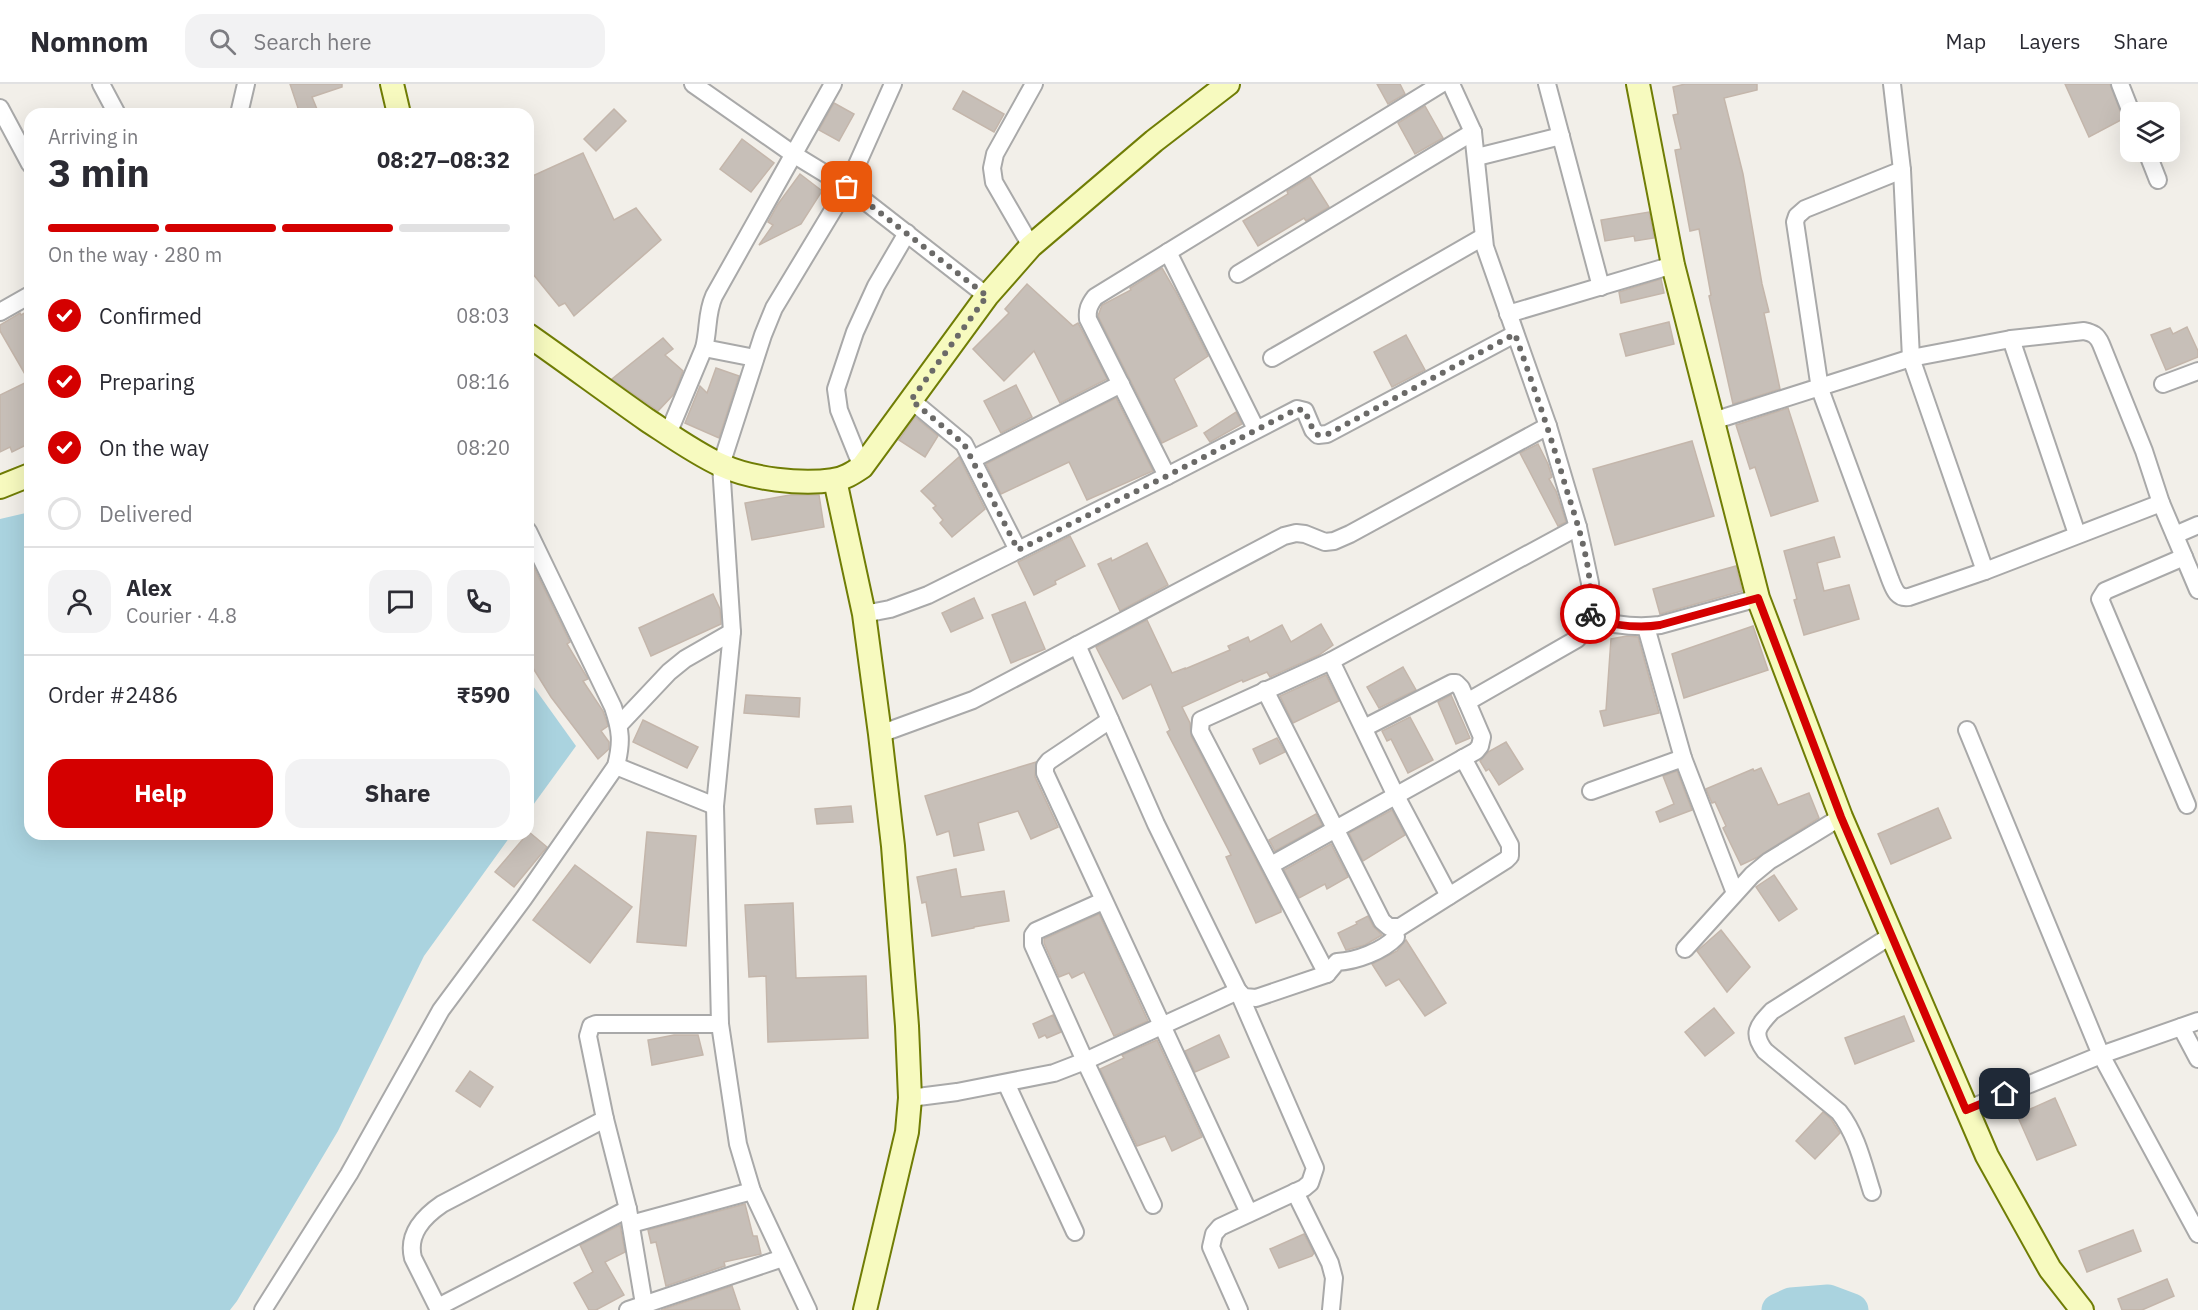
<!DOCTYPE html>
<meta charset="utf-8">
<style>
body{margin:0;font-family:"IBM Plex Sans",sans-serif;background:#f2f2f3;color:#2b2b33;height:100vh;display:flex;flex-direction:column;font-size:22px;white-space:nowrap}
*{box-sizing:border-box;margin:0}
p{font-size:20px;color:#7c7c81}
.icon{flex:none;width:33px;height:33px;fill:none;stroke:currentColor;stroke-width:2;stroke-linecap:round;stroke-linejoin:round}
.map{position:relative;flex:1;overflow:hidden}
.side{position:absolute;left:24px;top:24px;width:510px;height:732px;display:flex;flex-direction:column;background:#fff;border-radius:18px;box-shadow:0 6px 24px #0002}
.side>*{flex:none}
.fabs{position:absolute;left:2120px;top:18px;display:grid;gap:12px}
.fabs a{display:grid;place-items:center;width:60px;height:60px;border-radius:12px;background:#fff;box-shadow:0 6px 24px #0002;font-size:30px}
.pin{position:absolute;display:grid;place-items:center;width:51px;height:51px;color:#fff;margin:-26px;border-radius:12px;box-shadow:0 3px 9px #0006}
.courier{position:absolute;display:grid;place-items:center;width:60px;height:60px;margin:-30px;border:4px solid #d40000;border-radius:50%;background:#fff;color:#222;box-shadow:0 2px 8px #0007}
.overview em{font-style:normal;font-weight:800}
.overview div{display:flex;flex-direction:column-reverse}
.overview{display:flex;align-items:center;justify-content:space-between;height:102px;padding:0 24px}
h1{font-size:39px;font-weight:800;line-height:45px}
.bar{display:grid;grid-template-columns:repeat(4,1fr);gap:9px 6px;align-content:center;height:72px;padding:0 24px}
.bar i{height:8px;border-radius:4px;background:#e1e1e2}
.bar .current{background:#d40000}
.bar p{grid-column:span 4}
.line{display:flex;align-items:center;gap:15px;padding:0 24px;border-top:2px solid #e1e1e2}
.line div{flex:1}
.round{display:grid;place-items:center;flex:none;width:63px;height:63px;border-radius:18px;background:#f2f2f3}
ol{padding:0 24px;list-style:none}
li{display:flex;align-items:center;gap:18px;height:66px}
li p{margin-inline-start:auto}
li .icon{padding:6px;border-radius:50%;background:#d40000;color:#fff;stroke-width:4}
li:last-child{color:#7c7c81}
li i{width:33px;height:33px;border:3px solid #e1e1e2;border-radius:50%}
.action{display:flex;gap:12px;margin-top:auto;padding:12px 24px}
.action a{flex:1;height:69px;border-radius:18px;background:#d40000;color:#fff;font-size:24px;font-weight:800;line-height:69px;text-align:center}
.action a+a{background:#f2f2f3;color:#2b2b33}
header{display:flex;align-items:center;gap:36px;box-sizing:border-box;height:84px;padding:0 30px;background:#fff;border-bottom:2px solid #e1e1e2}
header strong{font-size:28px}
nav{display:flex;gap:33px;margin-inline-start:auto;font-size:21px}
.search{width:420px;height:54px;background:#f2f2f3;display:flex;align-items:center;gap:15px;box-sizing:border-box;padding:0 21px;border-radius:18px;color:#7c7c81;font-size:22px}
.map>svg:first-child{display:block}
.water{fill:#aad3df}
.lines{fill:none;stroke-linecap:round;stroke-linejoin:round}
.river{stroke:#aad3df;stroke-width:33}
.building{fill:#c7bfb8;stroke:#c4b6ab;stroke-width:1.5}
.street-casing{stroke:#a9a9a9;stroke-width:20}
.secondary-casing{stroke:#707d05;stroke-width:26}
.street{stroke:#fff;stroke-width:16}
.secondary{stroke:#f7fabf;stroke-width:22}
.done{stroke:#6b6a68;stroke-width:6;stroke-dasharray:0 10.8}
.route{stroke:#d40000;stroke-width:8}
</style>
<header>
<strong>Nomnom</strong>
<div class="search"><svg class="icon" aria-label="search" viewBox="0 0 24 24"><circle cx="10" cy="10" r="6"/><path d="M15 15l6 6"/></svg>Search here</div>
<nav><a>Map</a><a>Layers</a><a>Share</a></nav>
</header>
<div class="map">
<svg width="2198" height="1226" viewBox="0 0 2198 1226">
<rect width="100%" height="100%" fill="#f2efe9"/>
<!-- water -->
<g class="water">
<path d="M30,428v322h482l-88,122 -86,175 -101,170 -7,9h-230v-791z"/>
<path d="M528,595l48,67 -48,66z"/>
</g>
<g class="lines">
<!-- river -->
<path class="river" d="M1778,1226l13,-6 37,-3 24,9"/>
</g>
<!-- building -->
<g class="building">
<path d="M290,0h52v3l-30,10 7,17h-19z"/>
<path d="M1377,0h23l5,10 -17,10z"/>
<path d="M1685,0h72v6l-33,8 19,76 19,110 7,28 -5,1 16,76 -47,15 -24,-108 2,-1 -12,-66 -9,2 -15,-81 6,-1 -8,-34 5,-1 -5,-27z"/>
<path d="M2065,0h45l13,35 -34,18z"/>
<path d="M963,7l41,23 -10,18 -41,-23z"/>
<path d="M834,19l20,11 -15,27 -20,-11z"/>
<path d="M1425,22l18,32 -28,16 -17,-31z"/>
<path d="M614,25l12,12 -30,30 -12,-12z"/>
<path d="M742,55l32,24 -23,29 -31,-23z"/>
<path d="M583,69l31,67 22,-12 25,32 -87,76 -9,-13 -6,3 -31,-38v-90z"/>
<path d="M800,90l22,17 -21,33 -42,21 14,-20 -5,-3 10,-18z"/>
<path d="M1310,93l19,30 -23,14 -2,-3 -46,28 -15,-25 45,-27 -1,-3z"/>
<path d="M1649,128l5,26 -19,3 -1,-5 -29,5 -4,-21z"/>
<path d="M1162,184l14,24 32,64 -34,23 23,47 -35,17 -64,-127 4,-11 29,-15 -1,-2z"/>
<path d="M1661,195l3,14 -43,10 -2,-11z"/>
<path d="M1027,200l46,42 5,-3 29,56 -47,24 -26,-52 -30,30 -31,-32 36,-36 -4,-4z"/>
<path d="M30,226v133l-18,9 -2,-5 -10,5v-57l29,-14 -29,-50v-6l20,-12 1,2z"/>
<path d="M1669,238l5,22 -48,12 -6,-22z"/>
<path d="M2187,243l11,24v6l-32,13 -15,-35 19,-7 3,6z"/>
<path d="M1406,251l19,35 -33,17 -18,-35z"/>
<path d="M663,254l10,11 -8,6 18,16 -9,23 -16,17 -46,-32z"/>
<path d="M716,284l23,8 -20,62 -34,-15 15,-37 7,7z"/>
<path d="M1016,301l16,32 -31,16 -17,-32z"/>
<path d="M1116,314l37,73 -66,29 -18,-38 -68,32 -15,-30z"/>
<path d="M1788,324l30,93 -47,15 -16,-49 -5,2 -14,-44z"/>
<path d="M1236,328l6,12 -32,18 -6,-9z"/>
<path d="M915,333l23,19 -13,21 -26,-17z"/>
<path d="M1692,357l22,75 -99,29 -22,-76z"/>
<path d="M1538,360l10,20 4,13 -3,2 7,12 10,31 -8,4 -38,-73z"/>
<path d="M959,373l26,52 -33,28 -12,-14 3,-3 -10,-12 3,-2 -15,-15z"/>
<path d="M790,411h29l5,32 -72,13 -7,-37z"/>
<path d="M1070,452l15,30 -30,15 1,3 -22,11 -16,-33z"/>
<path d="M1834,453l6,20 -23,6 7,28 25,-6 10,34 -55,16 -10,-35 3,-1 -13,-48z"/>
<path d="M1147,459l21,42 -48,26 -22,-47 13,-6 1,3z"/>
<path d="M528,471l42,87 -3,2 21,35 -5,2 20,30 5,15 -7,5 8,11v7l-11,10 -47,-62 -23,-37z"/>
<path d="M1736,482l6,25 -82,23 -7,-25z"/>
<path d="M713,510l7,15 1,15 -70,32 -12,-28z"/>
<path d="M974,514l9,20 -32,14 -9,-19z"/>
<path d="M1025,518l20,47 -34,14 -19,-48z"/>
<path d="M1147,536l25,53 13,-5v1l45,-19 -2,-4 20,-9 2,5 32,-17 9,17 30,-18 12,21 -14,10 -49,22 -3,-5 -24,10 -1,-2 -60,27 8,16 1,13 90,172v4l-25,11 -30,-66 5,-2 -64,-123 3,-2 -19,-46 -28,15 -27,-52z"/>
<path d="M1753,542l15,44 -84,28 -12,-44z"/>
<path d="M1627,552l11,1 21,76 -55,13 -4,-15 6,-1 5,-71z"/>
<path d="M1403,583l13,23 -37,18 -12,-21z"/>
<path d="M1326,591l13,26 -46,22 -13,-27z"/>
<path d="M746,611l54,3 -1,19 -55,-4z"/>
<path d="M1451,611l19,43 -14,6 -18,-42z"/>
<path d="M1410,633l23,43 -25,13 -17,-34 -4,2 -5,-10z"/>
<path d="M643,636l55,27 -11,21 -54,-26z"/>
<path d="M1277,654l8,14 -25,12 -7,-15z"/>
<path d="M1506,658l17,27 -24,16 -10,-16 -3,2 -6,-10 8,-9z"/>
<path d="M1036,678l-1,15 23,50 -27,12 -13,-28 -40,12 6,27 -30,6 -5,-25 -12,4 -12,-39z"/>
<path d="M1761,684l17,37 31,-12 10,25 -61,39 -17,8 -18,-37 3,-2 -11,-24 -3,1 -6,-14 47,-20 1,2z"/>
<path d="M1677,687l15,39 -32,12 -4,-10 18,-8 -11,-28z"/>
<path d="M851,722l2,16 -36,2 -2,-15z"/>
<path d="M1938,724l13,30 -60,26 -13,-30z"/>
<path d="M1392,726l13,25 -42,26 -14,-28z"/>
<path d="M1316,730l6,11 -47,26 -6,-11z"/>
<path d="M529,748l18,15 -33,40 -19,-15z"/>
<path d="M647,748l49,4 -10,110 -49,-4z"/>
<path d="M1331,760l17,33 -21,12 -2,-5 -26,14 -15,-28z"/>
<path d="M575,781l57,42 -42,56 -57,-43z"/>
<path d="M956,785l5,28 43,-6 5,30 -35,6v1l-42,8 -6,-34 -4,1 -5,-26z"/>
<path d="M1774,791l23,34 -18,12 -23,-34z"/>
<path d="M793,819l3,75 70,-2 2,62 -100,4 -2,-66 -17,1 -4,-72z"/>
<path d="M1099,830l49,107 -34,15 -30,-64 -12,6 -3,-5 -10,4 -15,-34v-4z"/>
<path d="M1368,832l5,10 9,9 -17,10 -19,5 -8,-17 19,-9 -1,-2z"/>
<path d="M1721,846l29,37 -23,25 -30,-41z"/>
<path d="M1406,856l40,63 -21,13 -26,-37 -13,7 -14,-22 25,-13z"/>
<path d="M1714,924l20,25 -29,23 -20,-24z"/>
<path d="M1053,931l8,17 -14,6 -2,-3 -6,3 -6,-14z"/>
<path d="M1904,932l10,25 -59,23 -10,-26z"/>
<path d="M674,951h24l5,20 -51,10 -4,-25z"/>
<path d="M1219,951l10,22 -34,15 -10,-21z"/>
<path d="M1157,956l45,97 -30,14 -7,-15 -28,10 -37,-77 24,-11 -2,-3z"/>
<path d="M470,987l23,16 -13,20 -24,-16z"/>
<path d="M2055,1014l21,47 -39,15 -20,-45z"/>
<path d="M1823,1028l8,7 9,14 -25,26 -19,-18z"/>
<path d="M745,1120l8,32h4l4,18 -37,8 1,4 -59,20 -10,-44 -5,1 -3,-13z"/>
<path d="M620,1141l5,27 -20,10 19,33 -28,15h-7l-15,-27 19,-11 -13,-27z"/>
<path d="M2133,1146l8,21 -54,21 -8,-21z"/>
<path d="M1304,1150l10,19 -2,3 -33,12 -9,-19z"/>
<path d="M2167,1195l7,17 -32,14h-20l-4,-11z"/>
<path d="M732,1202l8,24h-79z"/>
</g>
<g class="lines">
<defs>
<g id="street">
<path d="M101,0l16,30"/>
<path d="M693,0l100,70 54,33 140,109"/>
<path d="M1451,0l22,48 12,115 63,179 30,101 12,56 1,24 -3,20 -11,12 -110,63"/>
<path d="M1547,0l54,203"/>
<path d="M1892,0l10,86 9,188 74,213"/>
<path d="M2120,0l11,28"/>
<path d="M0,24l30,56"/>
<path d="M239,30l7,-30"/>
<path d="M2147,68l11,28"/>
<path d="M1477,73l84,-21"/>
<path d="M1031,162l-37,-64 -2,-14 3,-14 39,-70"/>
<path d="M1168,168l88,177"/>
<path d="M1238,190l235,-142"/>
<path d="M0,228l30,-17"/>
<path d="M1508,230l165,-49"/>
<path d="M2011,255l66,195"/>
<path d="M704,264l51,10"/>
<path d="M1272,274l211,-121"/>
<path d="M2163,300l35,-13"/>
<path d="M911,316l53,44 54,106"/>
<path d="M1713,337l198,-63 100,-19 73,-8c9,2 13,4 17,13l43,107 17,52 -176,68 -76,26c-12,2 -15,-8 -19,-18l-70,-190 -25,-167 2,-6 8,-7 97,-39"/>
<path d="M668,350l36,-86c5,-19 2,-34 10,-52l119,-212"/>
<path d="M973,375l148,-75"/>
<path d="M862,383l-23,-57 -3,-21 19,-57 21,-46 31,-53"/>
<path d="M1167,392l-79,-157c-1,-9 1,-14 7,-22l346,-213"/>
<path d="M2161,419l23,54 -79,34 -5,8 87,206"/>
<path d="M2175,451l23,-10"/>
<path d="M2184,473l14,33"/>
<path d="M864,530l26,-5 38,-14 239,-119 130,-67 8,2 8,19 5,5 9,-1 188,-100"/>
<path d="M1590,535c23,6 46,9 70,6l98,-27"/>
<path d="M1646,543l37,131 52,135"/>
<path d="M1077,561l79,179 82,167 77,177 -5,15 -6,5 -84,39 -6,7 -3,13 28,63"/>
<path d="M1331,577l65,135 53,100"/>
<path d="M1265,606l117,231 7,6h11l106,-67 4,-4v-11l-47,-87"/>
<path d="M1110,636l-61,41 -4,5v7l204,440"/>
<path d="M619,641l50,-53 16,-13 47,-27"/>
<path d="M1967,646l134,325 97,179"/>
<path d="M880,650l93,-34 311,-164 12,-3 9,1 20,8 9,-1 16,-7 198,-108"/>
<path d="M616,682l99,40"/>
<path d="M1591,707l92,-33"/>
<path d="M1271,781l205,-114 4,-5 2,-9 -21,-49 -5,-5h-4l-88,45"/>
<path d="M1103,817l-67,30 -3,4v10l52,116 68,144"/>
<path d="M1685,865l67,-74 17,-14 72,-44"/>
<path d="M1327,890l-127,-243 1,-11 130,-59 247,-134"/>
<path d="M2181,943l17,32"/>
<path d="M1006,999l69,149"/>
<path d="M910,1014l47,-6 97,-19 31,-12 153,-70 6,6 12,1 71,-24 10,-12c19,-1 46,-11 59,-25"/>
<path d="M1966,1026l135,-55 97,-34"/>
<path d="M1295,1108l35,71 4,15 -3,32"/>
<path d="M1872,1108c-9,-28 -15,-57 -33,-80l-74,-61c-14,-18 -7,-25 7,-40l120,-76"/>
<path d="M631,1140l121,-33"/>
<path d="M438,1223l190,-98"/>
<path d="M263,1226l86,-136 92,-164 83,-112 92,-132c6,-24 5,-35 -3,-59l-85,-176"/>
<path d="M439,1226l-26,-52c-6,-24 10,-41 29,-54l163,-85"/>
<path d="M628,1226l155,-52"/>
<path d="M645,1226l-17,-101 -23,-90 -17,-83 3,-10 5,-2h124"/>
<path d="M808,1226l-56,-119 -14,-47 -18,-120 -5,-218 17,-174 -11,-167 42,-130 11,-27 73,-121 46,-103"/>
</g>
<g id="secondary">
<path d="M392,0l7,30"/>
<path d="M1638,0l35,181 85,333 83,219 146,339 63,113 32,41"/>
<path d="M528,251c40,28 79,57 119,85 23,15 48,33 74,45 30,14 80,20 112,15 11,-1 20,-7 29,-13l125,-171 44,-50 123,-105 74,-57"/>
<path d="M835,396l29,134 16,120 13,112 14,180 3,72 -3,34 -42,178"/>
<path d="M0,403l30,-12"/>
</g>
</defs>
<!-- street casing -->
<use href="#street" class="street-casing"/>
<!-- secondary casing -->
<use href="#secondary" class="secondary-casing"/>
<!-- street -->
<use href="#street" class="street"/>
<!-- secondary -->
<use href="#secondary" class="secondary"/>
</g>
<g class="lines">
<!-- done -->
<path class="done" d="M847,103l140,109 -76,104 53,44 54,106 149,-74 130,-67 8,2 8,19 5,5 10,-1 187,-100c18,51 36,102 51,154 13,40 28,84 24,126"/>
<!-- route -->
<path class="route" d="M1590,530v5c23,6 47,10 70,6l98,-27 83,219 125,293 39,-16"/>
</g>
</svg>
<div class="fabs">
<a><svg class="icon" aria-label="layers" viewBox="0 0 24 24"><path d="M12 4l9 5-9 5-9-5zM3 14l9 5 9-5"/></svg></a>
</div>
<div class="pin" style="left:847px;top:103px;background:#ea580c"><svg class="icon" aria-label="bag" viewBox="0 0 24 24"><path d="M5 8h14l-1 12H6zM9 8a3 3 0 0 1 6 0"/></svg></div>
<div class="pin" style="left:2005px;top:1010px;background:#1f2937"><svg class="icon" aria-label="home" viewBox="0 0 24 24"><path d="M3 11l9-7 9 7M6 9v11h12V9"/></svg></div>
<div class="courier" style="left:1590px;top:530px"><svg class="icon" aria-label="bike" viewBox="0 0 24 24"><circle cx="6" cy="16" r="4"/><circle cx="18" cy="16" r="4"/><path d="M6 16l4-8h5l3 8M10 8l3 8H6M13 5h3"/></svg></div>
<section class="side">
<div class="overview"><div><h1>3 min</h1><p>Arriving in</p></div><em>08:27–08:32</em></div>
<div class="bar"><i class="current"></i><i class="current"></i><i class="current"></i><i></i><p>On the way · 280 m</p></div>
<ol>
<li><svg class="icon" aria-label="check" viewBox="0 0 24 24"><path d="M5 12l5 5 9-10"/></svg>Confirmed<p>08:03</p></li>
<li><svg class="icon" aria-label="check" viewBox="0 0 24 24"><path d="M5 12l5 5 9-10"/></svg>Preparing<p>08:16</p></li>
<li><svg class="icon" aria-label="check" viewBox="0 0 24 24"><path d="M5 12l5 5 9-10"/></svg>On the way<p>08:20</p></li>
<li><i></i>Delivered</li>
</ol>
<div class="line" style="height:108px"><a class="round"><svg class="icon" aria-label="person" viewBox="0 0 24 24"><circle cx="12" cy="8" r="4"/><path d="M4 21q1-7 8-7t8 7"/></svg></a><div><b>Alex</b><p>Courier · 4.8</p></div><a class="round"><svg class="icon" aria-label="chat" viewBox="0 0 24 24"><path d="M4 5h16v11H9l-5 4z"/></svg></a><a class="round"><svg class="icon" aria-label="phone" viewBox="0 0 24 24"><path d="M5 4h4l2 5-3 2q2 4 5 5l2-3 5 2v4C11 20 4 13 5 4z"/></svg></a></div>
<div class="line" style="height:78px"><div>Order #2486</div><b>₹590</b></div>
<div class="action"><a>Help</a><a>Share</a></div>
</section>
</div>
